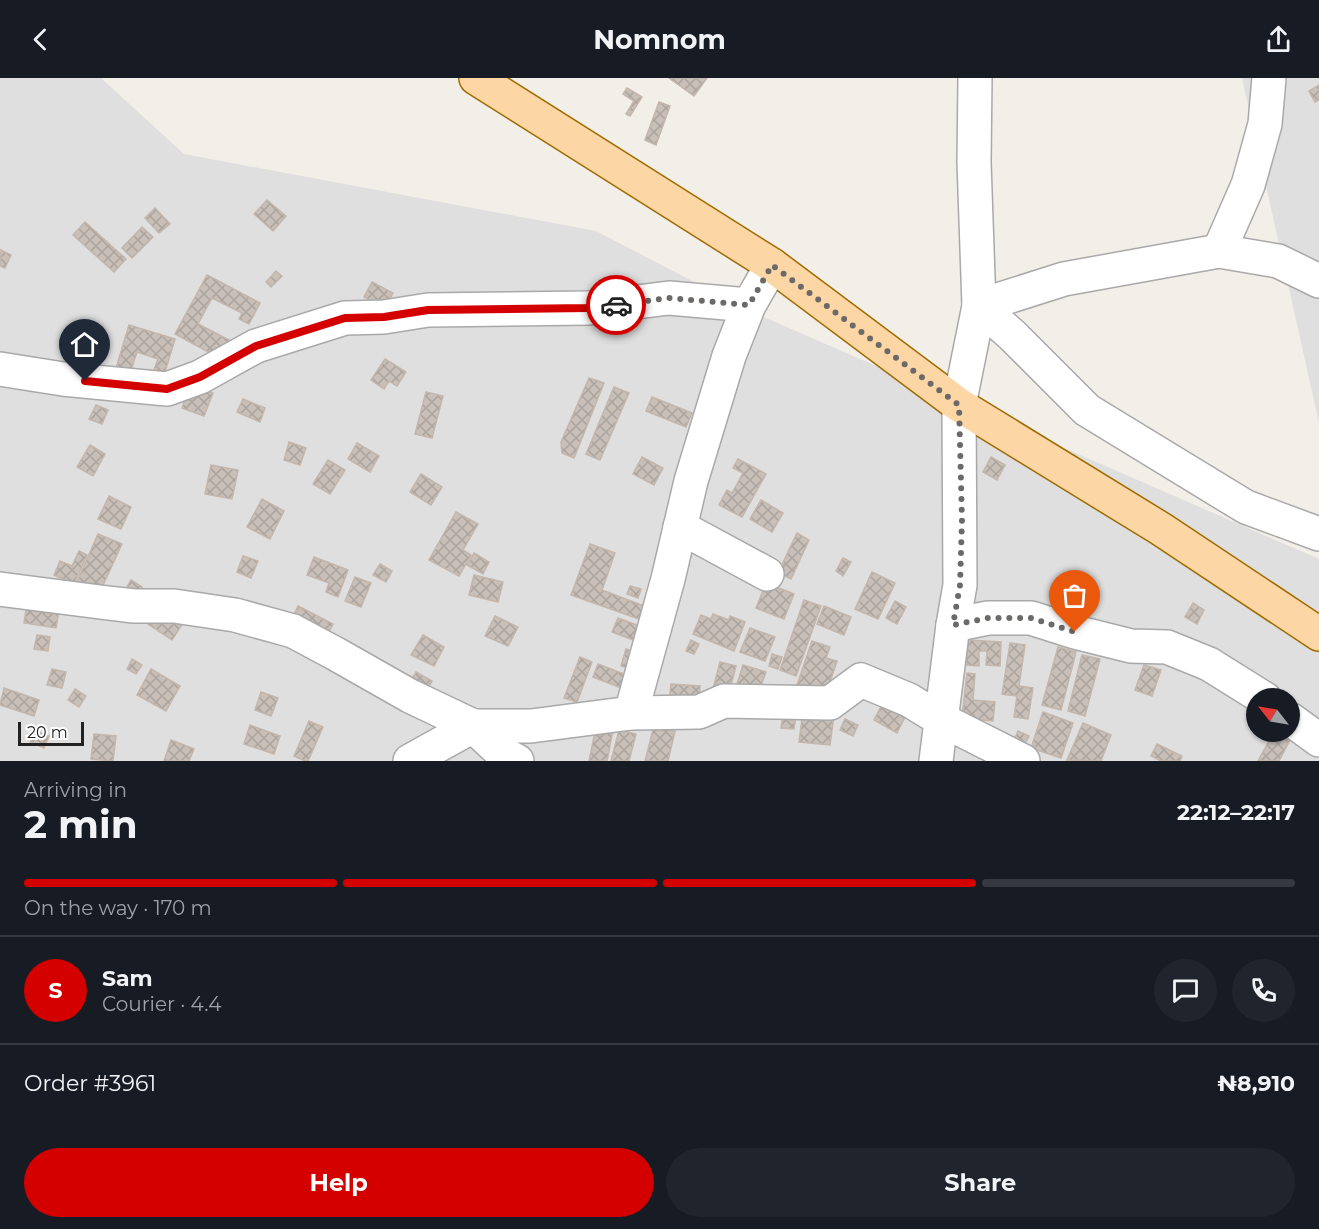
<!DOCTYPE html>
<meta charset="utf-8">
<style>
body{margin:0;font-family:Montserrat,sans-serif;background:#20242c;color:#f1f3f6;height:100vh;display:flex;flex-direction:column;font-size:22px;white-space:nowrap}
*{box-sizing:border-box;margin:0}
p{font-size:20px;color:#9ea1a6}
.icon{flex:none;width:33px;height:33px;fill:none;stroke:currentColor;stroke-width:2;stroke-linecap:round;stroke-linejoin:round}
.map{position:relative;height:683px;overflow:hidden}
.side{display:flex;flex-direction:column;background:#171b24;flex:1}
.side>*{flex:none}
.needle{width:39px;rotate:301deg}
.fabs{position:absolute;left:1246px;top:610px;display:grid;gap:12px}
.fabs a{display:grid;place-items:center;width:54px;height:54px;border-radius:50%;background:#171b24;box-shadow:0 2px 4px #0004;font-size:30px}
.scale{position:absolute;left:18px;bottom:15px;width:66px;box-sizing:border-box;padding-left:6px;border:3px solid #222;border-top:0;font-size:16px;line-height:21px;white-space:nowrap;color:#222;-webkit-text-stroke:4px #fff;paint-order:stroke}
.pin{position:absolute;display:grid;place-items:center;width:51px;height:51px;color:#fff;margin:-62px -26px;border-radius:50% 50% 50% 0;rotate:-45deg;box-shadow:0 0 6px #0007}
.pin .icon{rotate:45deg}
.courier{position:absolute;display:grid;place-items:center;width:60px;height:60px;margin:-30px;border:4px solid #d40000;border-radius:50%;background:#fff;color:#222;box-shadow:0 2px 8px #0007}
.overview em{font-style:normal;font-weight:700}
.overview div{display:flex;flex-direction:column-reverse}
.overview{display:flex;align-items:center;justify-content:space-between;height:102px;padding:0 24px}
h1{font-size:39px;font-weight:700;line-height:45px}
.bar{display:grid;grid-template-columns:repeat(4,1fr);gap:9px 6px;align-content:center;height:72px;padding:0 24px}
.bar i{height:8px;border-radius:4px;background:#363941}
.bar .selected{background:#d40000}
.bar p{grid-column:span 4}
.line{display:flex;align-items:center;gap:15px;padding:0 24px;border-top:2px solid #363941}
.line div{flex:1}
.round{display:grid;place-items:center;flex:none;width:63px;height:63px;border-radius:32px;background:#20242c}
.cta{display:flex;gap:12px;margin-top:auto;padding:12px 24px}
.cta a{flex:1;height:69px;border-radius:36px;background:#d40000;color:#fff;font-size:24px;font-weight:700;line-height:69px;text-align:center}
.cta a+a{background:#20242c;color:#f1f3f6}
header{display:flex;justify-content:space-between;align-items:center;height:78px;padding:0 24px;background:#171b24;font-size:27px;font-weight:700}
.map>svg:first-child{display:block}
.residential{fill:#e0dfdf;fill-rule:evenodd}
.building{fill:url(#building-cross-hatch);stroke:#c4b6ab;stroke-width:1.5}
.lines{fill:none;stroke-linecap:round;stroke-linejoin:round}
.minor-casing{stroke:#a9a9a9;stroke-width:36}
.major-casing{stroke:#a06b00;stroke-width:36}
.minor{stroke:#fff;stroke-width:33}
.major{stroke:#fcd6a4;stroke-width:33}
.done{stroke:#6b6a68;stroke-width:6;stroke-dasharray:0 10.8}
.route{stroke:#d40000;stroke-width:8}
</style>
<header><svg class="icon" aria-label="back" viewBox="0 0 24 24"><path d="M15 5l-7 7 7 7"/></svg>Nomnom<svg class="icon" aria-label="share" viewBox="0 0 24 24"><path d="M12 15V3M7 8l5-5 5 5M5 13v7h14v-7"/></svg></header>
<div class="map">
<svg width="1319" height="683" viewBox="0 0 1319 683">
<defs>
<pattern id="building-cross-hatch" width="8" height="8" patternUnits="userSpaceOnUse" patternTransform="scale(1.5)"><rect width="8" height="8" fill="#c7bfb8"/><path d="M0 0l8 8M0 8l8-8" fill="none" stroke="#aba49e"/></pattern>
</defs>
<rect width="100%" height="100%" fill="#f2efe9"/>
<!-- residential -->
<g class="residential">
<path d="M0,0h101l83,76 412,77 154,80 569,248v202h-1319zM1257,621h33v33h-33z"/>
<path d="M1242,0h77v345z"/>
</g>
<!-- building -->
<g class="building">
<path d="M669,0h38l-13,18z"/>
<path d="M1319,7v15l-4,2 -6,-11z"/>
<path d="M627,10l15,9 -12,19 -4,-2 8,-13 -11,-7z"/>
<path d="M659,24l11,4 -14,39 -11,-5z"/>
<path d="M267,122l19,16 -13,15 -19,-17z"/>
<path d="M155,130l15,16 -11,9 -14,-15z"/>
<path d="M85,144l41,37 -12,13 -41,-37z"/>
<path d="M142,149l11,10 -21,21 -10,-10z"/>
<path d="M1,172l10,5 -6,13 -5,-2z"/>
<path d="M276,193l6,5 -11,11 -5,-5z"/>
<path d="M207,197l53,28 -11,21 -10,-5 3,-6 -30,-15 -14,26 35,18 -10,18 -48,-26z"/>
<path d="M372,204l21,11 -8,15 -21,-11z"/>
<path d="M129,247l46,14 -13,43 -11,-4 7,-19 -21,-7 -9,27 -14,-4z"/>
<path d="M385,281l21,13 -9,14 -8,-5 -5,8 -13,-9z"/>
<path d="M589,300l15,5 -30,75 -12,-5 -1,-11z"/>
<path d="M190,307l23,8 -9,23 -22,-8z"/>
<path d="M614,309l15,6 -29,67 -14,-6z"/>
<path d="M426,314l17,4 -11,42 -17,-4z"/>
<path d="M652,319l40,16 -6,14 -40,-16z"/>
<path d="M243,321l22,9 -5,14 -23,-10z"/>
<path d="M96,327l12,5 -6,14 -13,-5z"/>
<path d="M289,364l17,6 -6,17 -16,-5z"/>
<path d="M357,365l22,13 -9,16 -22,-13z"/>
<path d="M90,367l15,9 -12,22 -16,-9z"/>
<path d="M642,379l21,11 -9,17 -21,-11z"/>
<path d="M991,379l14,8 -8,15 -14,-8z"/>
<path d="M738,381l28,15 -24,43 -23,-12 8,-15 5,3 11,-20 -10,-5z"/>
<path d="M328,382l17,10 -15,24 -17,-10z"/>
<path d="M211,387l27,5 -6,29 -27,-5z"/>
<path d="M421,396l21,13 -11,18 -21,-13z"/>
<path d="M109,418l22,11 -10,22 -23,-10z"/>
<path d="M262,421l22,12 -14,28 -23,-12z"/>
<path d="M761,422l22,13 -11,19 -22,-13z"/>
<path d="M456,434l22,12 -15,26 8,5 -12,21 -30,-16z"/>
<path d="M797,455l12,7 -18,39 -13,-6z"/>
<path d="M98,456l24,10 -24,52 -23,-10z"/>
<path d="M590,466l25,9 -13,37 42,16 -5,13 -68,-24z"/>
<path d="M79,473l8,4 -13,29 -20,-9 6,-14 12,5z"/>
<path d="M474,475l15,9 -6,12 -16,-9z"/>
<path d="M243,478l15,5 -7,17 -14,-6z"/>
<path d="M314,479l34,13 -10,27 -12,-5 3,-9 -22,-8z"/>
<path d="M843,480l8,4 -8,14 -7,-5z"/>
<path d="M380,486l12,7 -6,11 -13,-7z"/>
<path d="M872,494l23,11 -17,36 -23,-10z"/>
<path d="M474,497l29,7 -5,20 -29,-7z"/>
<path d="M355,499l16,6 -10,24 -16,-6z"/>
<path d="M131,502l11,7 -6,10 -11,-7z"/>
<path d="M766,505l28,11 -10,25 -28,-11z"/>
<path d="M630,508l11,3 -3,9 -11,-4z"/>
<path d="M29,515l32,5 -5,30 -32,-5z"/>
<path d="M804,522l17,6 -25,70 -16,-6z"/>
<path d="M895,523l11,6 -9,17 -11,-6z"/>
<path d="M1193,525l11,7 -7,14 -12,-7z"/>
<path d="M298,528l35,18 -10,19 -34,-18z"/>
<path d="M824,528l27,11 -7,18 -27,-11z"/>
<path d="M158,530l25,15 -11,17 -24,-16z"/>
<path d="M713,536l16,6 1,-4 15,6 -11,29 -41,-17 8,-19 10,4z"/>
<path d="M495,538l23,11 -10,19 -23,-10z"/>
<path d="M618,540l24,9 -6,14 -24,-9z"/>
<path d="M750,550l25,9 -10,24 -25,-9z"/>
<path d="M37,557l13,2 -2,14 -14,-2z"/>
<path d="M423,557l21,12 -10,19 -23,-11z"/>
<path d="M691,562l8,4 -5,10 -8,-3z"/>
<path d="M968,562l33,2 -1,24 -14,-1 1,-14h-8v15l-13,-1z"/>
<path d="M812,563l18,6 -4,11 11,3 -11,33 -29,-9z"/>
<path d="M1010,565l15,2 -6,41 14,2 -5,31 -14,-2 3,-21 -15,-2z"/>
<path d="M1058,569l18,5 -15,58 -19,-5z"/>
<path d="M626,571l11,4 -5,16 -11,-3z"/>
<path d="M772,576l10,3 -4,12 -9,-3z"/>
<path d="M1082,577l18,4 -15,57 -17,-5z"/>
<path d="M580,579l12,5 -15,40 -13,-4z"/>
<path d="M132,581l10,6 -6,9 -9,-5z"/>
<path d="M720,584l16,4 -8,31 -16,-4z"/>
<path d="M598,586l31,12 -5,13 -31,-12z"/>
<path d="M743,587l23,7 -8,22 -22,-7z"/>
<path d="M1144,587l17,5 -9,26 -17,-6z"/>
<path d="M52,591l14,3 -4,16 -15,-3z"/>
<path d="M151,591l29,17 -14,25 -29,-16z"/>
<path d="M416,594l16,9 -8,13 -16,-9z"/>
<path d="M967,595l8,1 -2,26 22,2 -2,19 -31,-3z"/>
<path d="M671,606l29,2 -1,17 -30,-1z"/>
<path d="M4,610l35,12 -5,16 -34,-11z"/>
<path d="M75,611l11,7 -7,11 -11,-7z"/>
<path d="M261,614l17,6 -7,18 -16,-6z"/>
<path d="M884,623l23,12 -10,20 -23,-13z"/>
<path d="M803,633l31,4 -4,30 -31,-3z"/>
<path d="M1043,634l30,11 -12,35 -30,-10z"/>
<path d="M783,636l13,1 -2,14 -13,-1z"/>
<path d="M845,641l13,6 -5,11 -13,-6z"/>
<path d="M309,643l14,6 -15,34h-3l-11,-5z"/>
<path d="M1083,645l28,12 -10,26 -34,-1z"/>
<path d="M250,647l30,11 -6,18 -30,-10z"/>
<path d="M654,648l21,5 -7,30h-23z"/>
<path d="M596,649l17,3 -6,31h-18z"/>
<path d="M619,652l17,4 -7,27h-18z"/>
<path d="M35,653l14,5 -5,12 -14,-6z"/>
<path d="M1018,653l11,5 -4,8 -11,-4z"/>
<path d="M1274,654h6l11,6 -12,23h-21z"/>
<path d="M94,656l22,2 -3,25 -22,-2z"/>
<path d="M171,662l23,9 -5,12h-25z"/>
<path d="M1157,666l25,12 -2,5h-19l-10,-5z"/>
</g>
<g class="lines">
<defs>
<g id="minor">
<path d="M1219,173l29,-66 17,-61 4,-46"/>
<path d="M979,228l33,29 75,75 159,97 73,27"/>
<path d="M979,228l85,-27 155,-28 59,10 41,20"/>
<path d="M0,291l63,10 104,10 33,-12 56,-31 89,-28 39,-1 44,-7 161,-2 80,-10 80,7"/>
<path d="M680,449l87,47"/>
<path d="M0,511l100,13 34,4h40l61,9 58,16 43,23 74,42 63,30 29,27 15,8"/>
<path d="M953,547l35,-7h43l44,14 56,14 36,1 42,17 56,35"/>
<path d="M631,635l68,-1 25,-11 106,2 31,-23 48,20 31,19 83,42"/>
<path d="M1290,641l29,21"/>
<path d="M410,683l63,-35h58l100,-13 37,-134 23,-98 38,-125 20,-51 23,-40"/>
<path d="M936,683l17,-136 7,-40 -1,-180 20,-99 -5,-144 1,-84"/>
</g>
<path id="major" d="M476,0l296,187 187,140 202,124 158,105"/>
</defs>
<!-- minor casing -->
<use href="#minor" class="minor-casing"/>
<!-- major casing -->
<use href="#major" class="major-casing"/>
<!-- minor -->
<use href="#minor" class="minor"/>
<!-- major -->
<use href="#major" class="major"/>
</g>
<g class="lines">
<!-- done -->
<path class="done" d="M616,227l53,-7 80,7 23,-40 187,140 3,115 -2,65 -7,40 35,-7h43l44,14"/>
<!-- route -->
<path class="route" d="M85,303l82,8 33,-12 56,-31 89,-28 39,-1 44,-7 161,-2 27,-3"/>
</g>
</svg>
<div class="fabs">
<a><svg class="needle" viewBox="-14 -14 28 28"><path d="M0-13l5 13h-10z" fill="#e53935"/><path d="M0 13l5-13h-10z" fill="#9ea1a6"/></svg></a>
</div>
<div class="scale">20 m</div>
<div class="pin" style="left:1075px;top:554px;background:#ea580c"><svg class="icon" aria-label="bag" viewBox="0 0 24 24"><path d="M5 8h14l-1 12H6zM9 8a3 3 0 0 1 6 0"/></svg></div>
<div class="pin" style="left:85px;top:303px;background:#1f2937"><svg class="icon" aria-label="home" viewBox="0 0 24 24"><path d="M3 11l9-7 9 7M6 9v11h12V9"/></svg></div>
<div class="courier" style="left:616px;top:227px"><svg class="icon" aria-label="car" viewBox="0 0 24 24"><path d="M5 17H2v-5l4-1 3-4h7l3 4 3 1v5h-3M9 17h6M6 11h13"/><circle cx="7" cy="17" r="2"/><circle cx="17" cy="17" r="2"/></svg></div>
</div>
<section class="side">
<div class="overview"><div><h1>2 min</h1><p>Arriving in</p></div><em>22:12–22:17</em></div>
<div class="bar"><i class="selected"></i><i class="selected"></i><i class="selected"></i><i></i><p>On the way · 170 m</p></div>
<div class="line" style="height:108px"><b class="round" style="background:#d40000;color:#fff">S</b><div><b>Sam</b><p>Courier · 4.4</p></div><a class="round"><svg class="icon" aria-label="chat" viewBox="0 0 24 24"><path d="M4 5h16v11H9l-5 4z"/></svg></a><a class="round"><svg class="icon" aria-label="phone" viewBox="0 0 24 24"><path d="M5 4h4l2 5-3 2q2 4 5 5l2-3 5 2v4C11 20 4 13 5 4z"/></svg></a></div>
<div class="line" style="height:78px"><div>Order #3961</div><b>₦8,910</b></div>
<div class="cta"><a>Help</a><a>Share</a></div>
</section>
